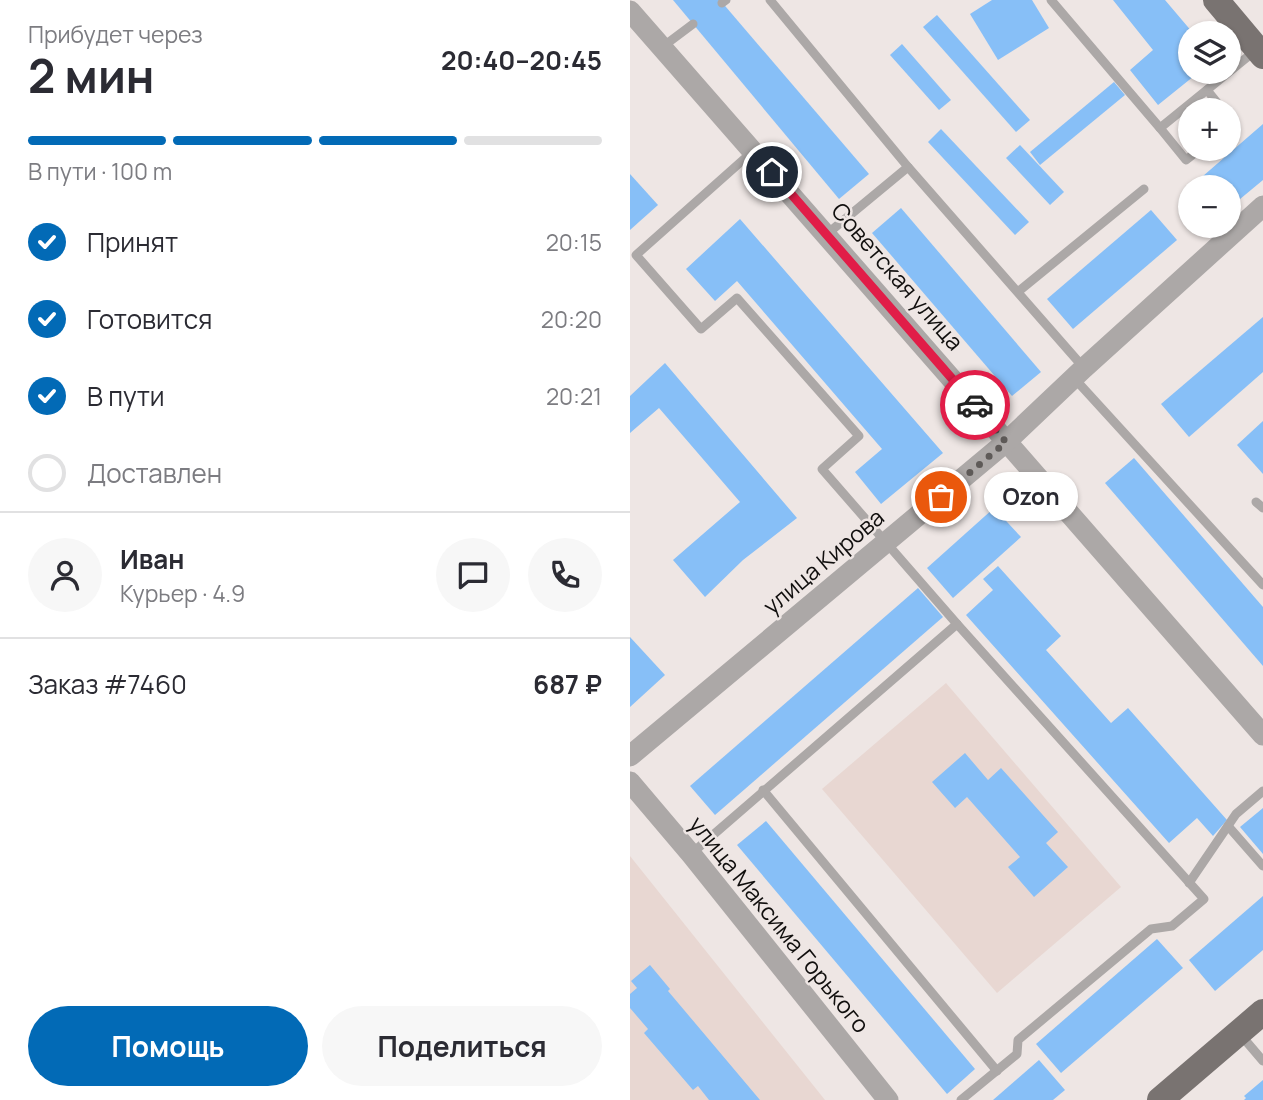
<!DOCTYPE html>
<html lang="ru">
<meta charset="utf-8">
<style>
body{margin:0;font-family:Manrope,sans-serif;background:#f7f7f7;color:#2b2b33;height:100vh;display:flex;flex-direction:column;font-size:26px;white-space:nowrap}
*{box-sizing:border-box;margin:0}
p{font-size:23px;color:#7c7c81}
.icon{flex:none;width:38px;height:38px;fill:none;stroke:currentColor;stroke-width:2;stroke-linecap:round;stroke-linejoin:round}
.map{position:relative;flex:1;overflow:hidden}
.details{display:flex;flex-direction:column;background:#fff;width:630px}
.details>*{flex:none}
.fabs{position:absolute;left:548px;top:21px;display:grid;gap:14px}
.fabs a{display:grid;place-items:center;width:63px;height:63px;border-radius:50%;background:#fff;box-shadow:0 2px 5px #0004;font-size:35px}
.pin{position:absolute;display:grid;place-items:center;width:60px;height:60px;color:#fff;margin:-30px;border:4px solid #fff;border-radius:50%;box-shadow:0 2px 7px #0007}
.courier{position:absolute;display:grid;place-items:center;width:70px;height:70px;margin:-35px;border:5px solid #e11d48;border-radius:50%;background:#fff;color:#222;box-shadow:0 2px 9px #0007}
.bubble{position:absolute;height:49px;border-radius:24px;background:#fff;box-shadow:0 2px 5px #0004;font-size:23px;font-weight:700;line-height:49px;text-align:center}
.overview em{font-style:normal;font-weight:700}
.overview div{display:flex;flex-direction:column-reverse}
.overview{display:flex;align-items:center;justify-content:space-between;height:119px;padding:0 28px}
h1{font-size:46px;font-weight:700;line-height:52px}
.bar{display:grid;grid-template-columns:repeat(4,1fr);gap:10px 7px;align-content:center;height:84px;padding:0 28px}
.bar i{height:9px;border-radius:5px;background:#e1e1e2}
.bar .on{background:#026ab6}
.bar p{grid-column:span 4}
.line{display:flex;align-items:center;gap:18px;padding:0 28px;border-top:2px solid #e1e1e2}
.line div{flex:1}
.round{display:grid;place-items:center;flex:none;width:74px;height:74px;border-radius:37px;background:#f7f7f7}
ol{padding:0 28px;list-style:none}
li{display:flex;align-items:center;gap:21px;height:77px}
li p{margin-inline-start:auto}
li .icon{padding:7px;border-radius:50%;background:#026ab6;color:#fff;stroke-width:4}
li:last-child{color:#7c7c81}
li i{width:38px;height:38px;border:4px solid #e1e1e2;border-radius:50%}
.cta{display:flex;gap:14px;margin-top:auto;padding:14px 28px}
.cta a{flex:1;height:80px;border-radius:42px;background:#026ab6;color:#fff;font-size:28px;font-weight:700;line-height:80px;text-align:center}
.cta a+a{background:#f7f7f7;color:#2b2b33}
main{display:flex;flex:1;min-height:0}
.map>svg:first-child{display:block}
.built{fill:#e8d7d2}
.building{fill:#87bff7}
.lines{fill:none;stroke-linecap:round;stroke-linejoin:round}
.service{stroke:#aca8a7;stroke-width:9}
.tertiary{stroke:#aca8a7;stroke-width:21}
.primary{stroke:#797371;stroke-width:26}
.done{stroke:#5e5a58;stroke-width:7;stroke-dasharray:0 12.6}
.route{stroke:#e11d48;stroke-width:9}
.labels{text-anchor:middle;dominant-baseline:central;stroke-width:5;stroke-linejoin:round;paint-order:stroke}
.street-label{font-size:23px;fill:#100e0d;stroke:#eee6e4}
</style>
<main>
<section class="details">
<div class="overview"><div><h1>2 мин</h1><p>Прибудет через</p></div><em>20:40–20:45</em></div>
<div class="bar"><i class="on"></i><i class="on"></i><i class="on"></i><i></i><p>В пути · 100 m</p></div>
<ol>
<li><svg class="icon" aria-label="check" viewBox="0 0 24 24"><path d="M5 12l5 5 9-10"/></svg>Принят<p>20:15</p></li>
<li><svg class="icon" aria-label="check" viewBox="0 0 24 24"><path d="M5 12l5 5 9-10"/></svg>Готовится<p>20:20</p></li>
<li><svg class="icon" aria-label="check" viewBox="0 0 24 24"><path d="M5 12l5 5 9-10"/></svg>В пути<p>20:21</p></li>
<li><i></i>Доставлен</li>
</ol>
<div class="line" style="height:126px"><a class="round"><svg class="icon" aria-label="person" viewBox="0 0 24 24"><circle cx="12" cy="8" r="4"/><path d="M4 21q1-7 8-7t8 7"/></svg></a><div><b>Иван</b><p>Курьер · 4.9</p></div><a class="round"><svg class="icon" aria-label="chat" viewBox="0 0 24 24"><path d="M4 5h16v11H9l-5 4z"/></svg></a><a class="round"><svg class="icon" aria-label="phone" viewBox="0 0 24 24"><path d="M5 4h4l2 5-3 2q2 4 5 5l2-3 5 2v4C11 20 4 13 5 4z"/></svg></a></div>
<div class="line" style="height:91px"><div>Заказ #7460</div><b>687 ₽</b></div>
<div class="cta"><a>Помощь</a><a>Поделиться</a></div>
</section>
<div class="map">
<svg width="633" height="1100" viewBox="0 0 633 1100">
<rect width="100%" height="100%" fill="#eee6e4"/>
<!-- built -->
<g class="built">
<path d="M316,683l175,204 -124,106 -175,-204z"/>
<path d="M0,856l195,244h-195z"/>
</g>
<!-- building -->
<g class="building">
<path d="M43,0h47l149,174 -30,25z"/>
<path d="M362,0h40l17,28 -51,32 -28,-46z"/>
<path d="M483,0h52l28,33h-3v39h9l-41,33 -28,-35 23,-20z"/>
<path d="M307,15l93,105 -14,12 -93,-105z"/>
<path d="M272,44l49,56 -12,10 -49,-55z"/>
<path d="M484,82l11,13 -85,70 -10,-13z"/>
<path d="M633,124v56l-35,29v-22h-38v21l-10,-12z"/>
<path d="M311,129l88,93 -14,13 -87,-93z"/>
<path d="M390,145l44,47 -14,13 -44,-47z"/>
<path d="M0,174l28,31 -28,25z"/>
<path d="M271,208l140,164 -29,24 -140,-163z"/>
<path d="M521,210l26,30 -104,89 -26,-30z"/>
<path d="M110,219l203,234 -62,51 -26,-32 27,-23 -145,-168 -22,20 -29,-32z"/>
<path d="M633,317v55l-74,65 -28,-33z"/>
<path d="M35,363l132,155 -54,42 -38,37 -32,-37 67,-58 -81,-94 -29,25v-37z"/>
<path d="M633,421v53l-26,-29z"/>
<path d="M504,458l129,149v59l-158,-183z"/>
<path d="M364,508l27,29 -68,61 -26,-30z"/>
<path d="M368,566l63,70 -15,14 65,73 17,-15 99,112 -14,16 -16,-18 -28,25 -203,-228 27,-25 -10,-11z"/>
<path d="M288,588l25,29 -228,198 -25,-29z"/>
<path d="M0,637l35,38 -35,32z"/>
<path d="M335,753l23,27 13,-12 57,64 -12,11 22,24 -34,30 -26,-30 12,-10 -53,-60 -12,11 -23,-26z"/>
<path d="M633,808v46l-23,-27z"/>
<path d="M136,821l209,248 -28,25 -210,-249z"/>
<path d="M633,896v54l-48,41 -26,-31z"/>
<path d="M527,939l26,29 -122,105 -25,-29z"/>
<path d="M20,965l20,24 -2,2 92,109h-51l-11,-14 -5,4 -49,-57 4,-4 -18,-21v-14l7,-6 -6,-7z"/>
<path d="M409,1060l26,30 -12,10h-60z"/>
<path d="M633,1080v20h-19l2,-2 -2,-2z"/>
</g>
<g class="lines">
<!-- service -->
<g class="service">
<path d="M140,0l138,167 176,201"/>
<path d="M421,0l109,128"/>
<path d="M92,3l4,-3"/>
<path d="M31,48l32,-24"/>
<path d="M577,90l16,20"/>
<path d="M598,117l4,5 -4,3"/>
<path d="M570,149l-14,11 -26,-32 96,-78"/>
<path d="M122,152l-116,103 65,74 36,-31 122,138 -37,33 135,155"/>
<path d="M197,234l81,-67"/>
<path d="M389,291l125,-102"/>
<path d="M444,378l189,207"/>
<path d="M626,502l7,6"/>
<path d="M133,790l234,281"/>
<path d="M598,826l35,40"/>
<path d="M61,854l266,-230 247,275 -32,27 -21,3 -133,111 -1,14 -56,46"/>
<path d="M559,883l47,-69 27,-23"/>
<path d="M610,1034l23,27"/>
</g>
<!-- tertiary -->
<g class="tertiary">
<path d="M0,11l633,724"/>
<path d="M0,756l376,-314 78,-74 179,-162"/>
<path d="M0,782l61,72 197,246"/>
</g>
<!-- primary -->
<g class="primary">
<path d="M586,0l47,56"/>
<path d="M530,1100l103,-88"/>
</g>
</g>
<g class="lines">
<!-- done -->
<path class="done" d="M311,497l65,-55 -31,-37"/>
<!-- route -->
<path class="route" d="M142,172l203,233"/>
</g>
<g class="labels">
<!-- street labels -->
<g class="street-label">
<text transform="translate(268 276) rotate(49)">Советская улица</text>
<text transform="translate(193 561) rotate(-40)">улица Кирова</text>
<text transform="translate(150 924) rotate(51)">улица Максима Горького</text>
</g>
</g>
</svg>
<div class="fabs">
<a><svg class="icon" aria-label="layers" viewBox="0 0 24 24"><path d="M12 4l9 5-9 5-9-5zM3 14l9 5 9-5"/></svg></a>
<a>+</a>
<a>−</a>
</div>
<div class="pin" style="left:311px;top:497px;background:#ea580c"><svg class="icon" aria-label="bag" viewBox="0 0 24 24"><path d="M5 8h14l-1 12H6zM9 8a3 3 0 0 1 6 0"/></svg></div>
<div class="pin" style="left:142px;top:172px;background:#1f2937"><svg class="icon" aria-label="home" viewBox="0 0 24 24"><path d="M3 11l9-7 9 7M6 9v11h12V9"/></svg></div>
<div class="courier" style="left:345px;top:405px"><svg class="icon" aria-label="car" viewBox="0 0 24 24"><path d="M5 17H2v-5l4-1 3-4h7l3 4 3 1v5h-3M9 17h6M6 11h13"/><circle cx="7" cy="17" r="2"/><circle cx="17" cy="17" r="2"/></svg></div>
<div class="bubble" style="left:354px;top:472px;width:94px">Ozon</div>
</div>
</main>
